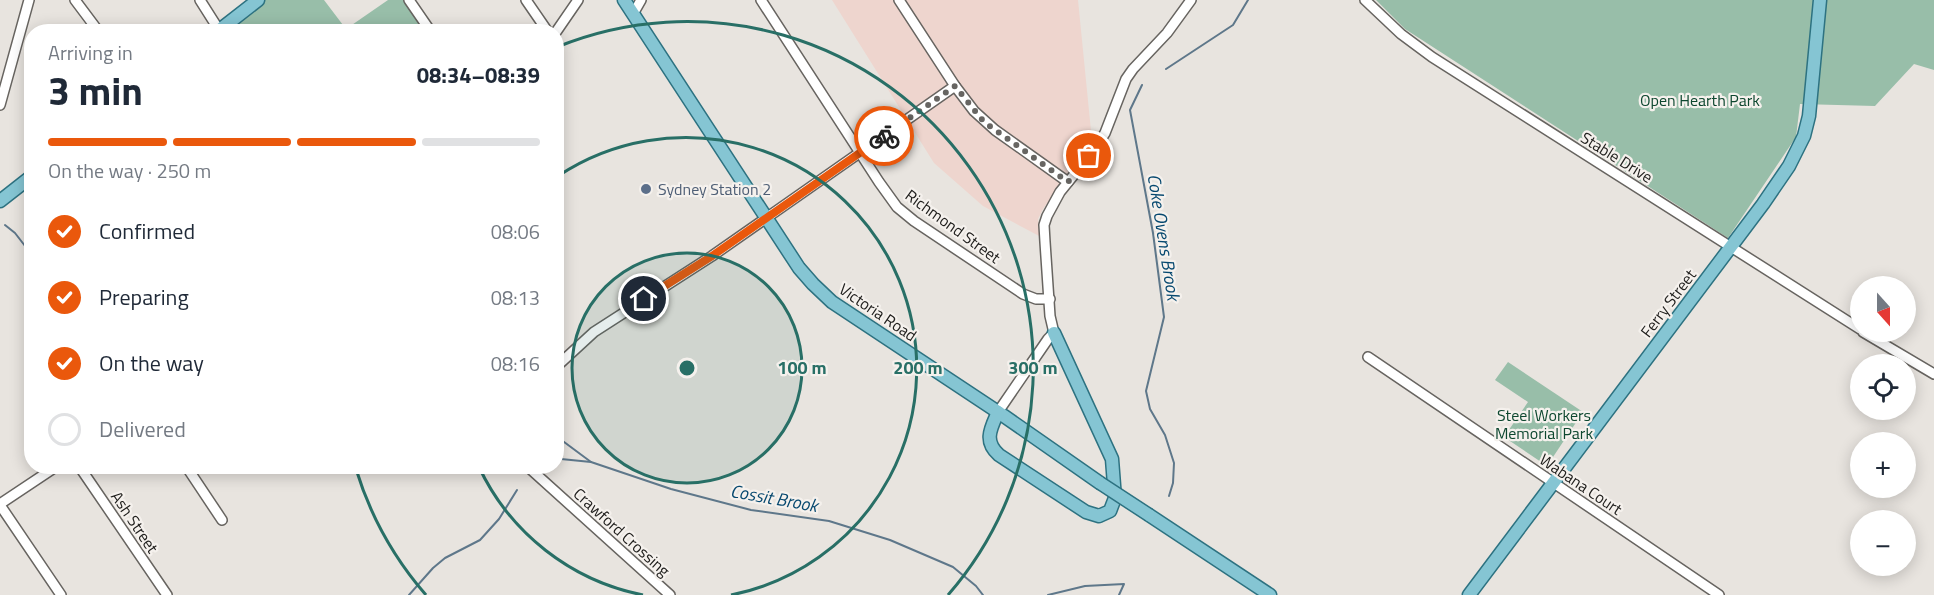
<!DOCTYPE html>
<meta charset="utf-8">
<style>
body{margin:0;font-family:"Titillium Web",sans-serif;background:#f2f2f3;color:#1f2937;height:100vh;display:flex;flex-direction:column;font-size:22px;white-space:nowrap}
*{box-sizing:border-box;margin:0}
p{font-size:20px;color:#747a83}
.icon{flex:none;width:33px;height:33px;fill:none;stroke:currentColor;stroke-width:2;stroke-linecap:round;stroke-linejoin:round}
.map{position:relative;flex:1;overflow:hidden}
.details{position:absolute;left:24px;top:24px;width:540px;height:450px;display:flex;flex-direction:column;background:#fff;border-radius:24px;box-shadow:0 3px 15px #0003}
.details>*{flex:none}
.needle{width:39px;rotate:159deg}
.tools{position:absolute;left:1850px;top:276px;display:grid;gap:12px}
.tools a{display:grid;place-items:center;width:66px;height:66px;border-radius:50%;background:#fff;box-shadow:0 3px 15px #0003;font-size:30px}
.pin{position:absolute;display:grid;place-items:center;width:51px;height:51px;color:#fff;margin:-26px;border:3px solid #fff;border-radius:50%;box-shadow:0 2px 6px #0007}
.courier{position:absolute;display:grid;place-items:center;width:60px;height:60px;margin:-30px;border:4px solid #ea580c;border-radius:50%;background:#fff;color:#222;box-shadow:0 2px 8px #0007}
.headline em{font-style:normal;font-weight:700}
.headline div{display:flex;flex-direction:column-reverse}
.headline{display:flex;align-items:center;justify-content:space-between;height:102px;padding:0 24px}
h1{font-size:39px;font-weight:700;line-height:45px}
.bar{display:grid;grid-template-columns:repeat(4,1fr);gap:9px 6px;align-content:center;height:72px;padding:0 24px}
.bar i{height:8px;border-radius:4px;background:#e0e1e3}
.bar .on{background:#ea580c}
.bar p{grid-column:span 4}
ol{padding:0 24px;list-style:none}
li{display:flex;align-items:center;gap:18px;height:66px}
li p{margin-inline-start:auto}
li .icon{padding:6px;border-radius:50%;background:#ea580c;color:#fff;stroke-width:4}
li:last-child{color:#747a83}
li i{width:33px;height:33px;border:3px solid #e0e1e3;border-radius:50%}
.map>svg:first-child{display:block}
.commercial{fill:#eed5ce}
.green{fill:#98bea9}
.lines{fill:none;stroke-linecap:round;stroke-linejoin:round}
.stream{stroke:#5e778a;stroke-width:2}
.minor-casing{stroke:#676460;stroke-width:12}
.major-casing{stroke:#2d7281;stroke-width:15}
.minor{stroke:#fff;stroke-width:9}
.major{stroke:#85c5d3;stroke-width:12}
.major-bridge-casing{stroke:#2d7281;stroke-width:15;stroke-linecap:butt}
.major-bridge{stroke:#85c5d3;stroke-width:12}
.done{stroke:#676562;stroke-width:6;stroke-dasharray:0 10.8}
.route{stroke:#ea580c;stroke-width:8}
.ring{fill:none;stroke:#286f66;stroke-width:3}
.service-dot{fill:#5c6f8a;stroke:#f5f1ed;stroke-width:2}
.labels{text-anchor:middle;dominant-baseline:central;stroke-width:4.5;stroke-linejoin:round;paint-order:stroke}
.park-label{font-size:16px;fill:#0d472f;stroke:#f5f1ed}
.street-label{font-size:16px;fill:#21201e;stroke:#f5f1ed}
.service-label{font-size:16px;fill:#4e5e75;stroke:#f5f1ed;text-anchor:start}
.water-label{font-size:18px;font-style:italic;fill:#06486f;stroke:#f5f1ed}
.centre{fill:#286f66;stroke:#f5f1ed;stroke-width:3}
.ring-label{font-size:18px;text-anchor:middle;font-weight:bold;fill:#286f66;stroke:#f5f1ed;stroke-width:4.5;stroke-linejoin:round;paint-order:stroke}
</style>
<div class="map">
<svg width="1934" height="595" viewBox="0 0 1934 595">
<rect width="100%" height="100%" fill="#e8e4df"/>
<!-- commercial -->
<path class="commercial" d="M832,0h246l14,141 -49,68 -5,10 3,18 -58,-31 -49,-43z"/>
<!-- green -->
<g class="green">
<path d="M257,0h67l22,29 42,-29h21l22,31 -210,1z"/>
<path d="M1376,0h558v70l-20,-6 -39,42 -75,-2 -4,33 -68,101 -323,-209z"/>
<path d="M1508,362l75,50 -36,54 -43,-29 24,-35 -33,-22z"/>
</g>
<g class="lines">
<!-- stream -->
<g class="stream">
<path d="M1166,69l67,-44 15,-25"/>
<path d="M1142,85l-12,25 23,123 11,84 -18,74 4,18 15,26 9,28 -1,20 -4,13"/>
<path d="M5,225l10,8 17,22"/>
<path d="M556,436l35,26 80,27 80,21 78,11 61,19 63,27 23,19 7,9"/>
<path d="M561,459l30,3"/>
<path d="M409,595l24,-27 12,-10 35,-18 19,-21 18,-29"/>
<path d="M1048,595l37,-9 39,-2 -5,11"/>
</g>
<defs>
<g id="minor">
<path d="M75,0l24,32"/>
<path d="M200,0l19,30"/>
<path d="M409,0l22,32"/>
<path d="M526,0l22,32"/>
<path d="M761,0l118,182 18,25 17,14 109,73 13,5h14"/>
<path d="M899,0l56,86 19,25 21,19 73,52"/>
<path d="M1365,0l36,34 31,23 428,272"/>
<path d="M633,14l8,-14"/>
<path d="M556,32l22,-32"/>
<path d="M0,105l29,-105"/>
<path d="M1863,332l71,42"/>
<path d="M1368,357l351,238"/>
<path d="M556,367l38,-35 118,-76 243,-170"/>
<path d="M998,412l50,-73 6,-6 -4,-17 -5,-74 -1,-17 3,-9 13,-24 35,-43 10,-16 21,-54 7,-10 34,-36 24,-33"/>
<path d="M79,466l88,129"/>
<path d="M186,466l36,54"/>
<path d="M527,466l143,129"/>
<path d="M0,504l57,-38"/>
<path d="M0,505l61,90"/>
</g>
<g id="major">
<path d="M624,0l175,268 14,16 19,18 172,114 96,67"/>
<path d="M217,32l41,-32"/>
<path d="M0,201l32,-25"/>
<path d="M998,412c-7,16 -15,29 1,43l87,57 13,4 11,-5 5,-13 -3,-39 -58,-126"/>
<path d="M1149,515l121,80"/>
<path d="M1469,595l294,-391 26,-38 15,-30 5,-20 11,-116"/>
</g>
</defs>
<!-- minor casing -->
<use href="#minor" class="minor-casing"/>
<!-- major casing -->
<use href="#major" class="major-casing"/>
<!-- minor -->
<use href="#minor" class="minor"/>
<!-- major -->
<use href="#major" class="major"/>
<defs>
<path id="major-bridge" d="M1100,483l49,32"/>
</defs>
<!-- major-bridge casing -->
<use href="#major-bridge" class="major-bridge-casing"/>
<!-- major-bridge -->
<use href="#major-bridge" class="major-bridge"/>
</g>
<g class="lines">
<!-- done -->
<path class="done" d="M884,136l71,-50 29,36 84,60 21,-26"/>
<!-- route -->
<path class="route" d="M644,299l68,-43 172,-120"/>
</g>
<!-- distance rings -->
<circle cx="687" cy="368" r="115" fill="#286f66" fill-opacity=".12"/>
<g class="ring">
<circle cx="687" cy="368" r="115"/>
<path d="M643 595A231 231 0 0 1 479 467M558 176A231 231 0 1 1 731 595"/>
<path d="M426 595A346 346 0 0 1 356 469M557 47A346 346 0 0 1 948 595"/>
</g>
<!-- markers -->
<circle class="service-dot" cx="646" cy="189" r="6"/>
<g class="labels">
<!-- park labels -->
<g class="park-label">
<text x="1700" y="100">Open Hearth Park</text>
<text x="1544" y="415">Steel Workers<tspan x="1544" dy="18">Memorial Park</tspan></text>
</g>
<!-- street labels -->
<g class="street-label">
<text transform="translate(1617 157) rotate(32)">Stable Drive</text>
<text transform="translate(953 226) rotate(36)">Richmond Street</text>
<text transform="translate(1668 303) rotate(-53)">Ferry Street</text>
<text transform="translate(878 312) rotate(34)">Victoria Road</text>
<text transform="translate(1581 484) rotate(34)">Wabana Court</text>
<text transform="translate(135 522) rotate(56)">Ash Street</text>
<text transform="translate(622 532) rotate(42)">Crawford Crossing</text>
</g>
<!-- service labels -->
<g class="service-label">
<text x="658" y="189">Sydney Station 2</text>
</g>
<!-- water labels -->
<g class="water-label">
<text transform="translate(1164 237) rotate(81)">Coke Ovens Brook</text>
<text transform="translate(774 498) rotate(10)">Cossit Brook</text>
</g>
</g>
<circle cx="687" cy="368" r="9" class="centre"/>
<g class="ring-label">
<text x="802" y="374">100 m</text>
<text x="918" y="374">200 m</text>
<text x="1033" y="374">300 m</text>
</g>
</svg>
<div class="tools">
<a><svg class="needle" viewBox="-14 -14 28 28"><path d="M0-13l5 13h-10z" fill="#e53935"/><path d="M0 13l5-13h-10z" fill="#747a83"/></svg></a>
<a><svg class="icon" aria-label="locate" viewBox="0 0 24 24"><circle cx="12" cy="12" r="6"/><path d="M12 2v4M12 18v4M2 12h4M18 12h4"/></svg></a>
<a>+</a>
<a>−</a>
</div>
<div class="pin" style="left:1089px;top:156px;background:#ea580c"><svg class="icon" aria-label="bag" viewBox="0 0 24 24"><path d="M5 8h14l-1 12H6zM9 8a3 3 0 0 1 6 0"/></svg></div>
<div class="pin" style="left:644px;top:299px;background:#1f2937"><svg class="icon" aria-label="home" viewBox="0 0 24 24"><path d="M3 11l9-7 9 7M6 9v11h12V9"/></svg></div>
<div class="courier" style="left:884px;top:136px"><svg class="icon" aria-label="bike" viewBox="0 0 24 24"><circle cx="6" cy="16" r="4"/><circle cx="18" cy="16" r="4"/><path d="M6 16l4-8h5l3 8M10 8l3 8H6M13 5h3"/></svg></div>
<section class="details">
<div class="headline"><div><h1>3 min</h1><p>Arriving in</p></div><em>08:34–08:39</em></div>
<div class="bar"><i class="on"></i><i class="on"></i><i class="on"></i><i></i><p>On the way · 250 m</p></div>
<ol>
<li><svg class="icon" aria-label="check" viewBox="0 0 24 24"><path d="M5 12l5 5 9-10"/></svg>Confirmed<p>08:06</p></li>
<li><svg class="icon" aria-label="check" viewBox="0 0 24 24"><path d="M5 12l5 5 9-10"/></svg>Preparing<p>08:13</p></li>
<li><svg class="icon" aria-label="check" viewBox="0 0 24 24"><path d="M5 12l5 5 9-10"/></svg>On the way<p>08:16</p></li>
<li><i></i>Delivered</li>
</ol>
</section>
</div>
